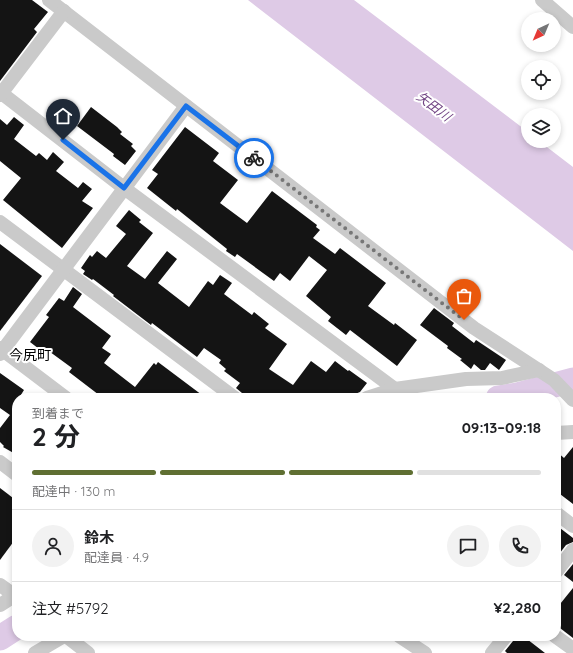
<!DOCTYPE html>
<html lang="ja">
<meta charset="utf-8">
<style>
body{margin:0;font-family:Quicksand,"Noto Sans JP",sans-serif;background:#f2f2f2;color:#202124;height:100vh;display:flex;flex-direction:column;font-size:15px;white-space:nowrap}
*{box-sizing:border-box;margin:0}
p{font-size:13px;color:#757577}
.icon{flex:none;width:22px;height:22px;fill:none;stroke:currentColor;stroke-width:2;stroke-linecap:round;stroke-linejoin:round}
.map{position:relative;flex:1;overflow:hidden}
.drawer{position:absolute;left:12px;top:393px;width:549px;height:248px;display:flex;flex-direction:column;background:#fff;border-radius:16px;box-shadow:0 2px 6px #0003}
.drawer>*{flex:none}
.needle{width:26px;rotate:224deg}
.tools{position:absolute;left:521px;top:12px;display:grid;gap:8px}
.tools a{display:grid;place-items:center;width:40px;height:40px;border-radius:50%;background:#fff;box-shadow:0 2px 6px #0003;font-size:20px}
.pin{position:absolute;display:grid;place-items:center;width:34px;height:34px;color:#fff;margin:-41px -17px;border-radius:50% 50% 50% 0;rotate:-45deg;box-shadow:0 0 4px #0007}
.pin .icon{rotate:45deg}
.courier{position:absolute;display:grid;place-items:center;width:40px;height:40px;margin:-20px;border:3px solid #1a73e8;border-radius:50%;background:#fff;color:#222;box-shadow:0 1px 5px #0007}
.head em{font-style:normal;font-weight:700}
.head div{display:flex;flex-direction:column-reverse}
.head{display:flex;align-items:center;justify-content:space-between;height:68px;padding:0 20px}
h1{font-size:26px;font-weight:700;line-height:30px}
.bar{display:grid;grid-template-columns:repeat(4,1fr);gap:6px 4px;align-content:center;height:48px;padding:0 20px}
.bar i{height:5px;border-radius:3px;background:#e0e0e0}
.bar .on{background:#5f6f32}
.bar p{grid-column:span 4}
.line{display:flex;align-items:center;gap:10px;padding:0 20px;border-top:1px solid #e0e0e0}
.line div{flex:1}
.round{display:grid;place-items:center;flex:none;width:42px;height:42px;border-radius:21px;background:#f2f2f2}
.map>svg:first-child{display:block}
.water{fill:#decae6}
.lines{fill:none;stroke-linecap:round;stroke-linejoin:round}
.river{stroke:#decae6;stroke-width:25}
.building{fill:#141414}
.minor{stroke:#cacaca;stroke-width:14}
.done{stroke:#767676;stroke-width:4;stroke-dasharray:0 7.2}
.route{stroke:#1a73e8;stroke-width:5}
.labels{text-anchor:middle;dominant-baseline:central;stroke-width:4;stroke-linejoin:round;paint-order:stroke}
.water-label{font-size:13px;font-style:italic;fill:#724584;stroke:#fff}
.quarter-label{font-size:14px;fill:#000;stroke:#fff}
</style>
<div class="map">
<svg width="573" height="653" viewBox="0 0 573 653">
<rect width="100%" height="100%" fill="#fff"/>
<!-- water -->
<path class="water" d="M248,0h106l174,132v9h11l34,26v84z"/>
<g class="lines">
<!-- river -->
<g class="river">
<path d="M498,398l19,-3 56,-15"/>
<path d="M0,638l17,-11"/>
</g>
</g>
<!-- building -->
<g class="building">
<path d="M0,0h32l16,12 -14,17 3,3 -37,49z"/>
<path d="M91,107l26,20 5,5 -2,2 13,10 -2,2 5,5 -11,14 -12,-9 1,-2 -37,-28z"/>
<path d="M14,117l10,8 -10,14 22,17 3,-3 8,7 6,-8 11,10 -8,9 22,17 5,-6 9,7 -10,12 11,7 -31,40 -59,-48 18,-22 -21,-17v-42l7,6z"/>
<path d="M185,127l34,26 -6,8 25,19 -18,23 27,20 25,-32 45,34 -1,2 4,3 -7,8 22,16 5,-6 46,35 -18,23 26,19 1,-2 22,17 -20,26 -47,-36 -4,5 -18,-14 3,-4 -25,-21 21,-26 -18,-14 -19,25 -10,-8 -6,8 -37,-27 -2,3 -9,-6 1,-2 -50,-40 -1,2 -29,-23 11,-14 -6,-4z"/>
<path d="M129,210l12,10 -2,2 14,11 -26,33 18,13 22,-28 10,8 -19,24 31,24 19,-26 5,4 7,-10 12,8 -8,11 28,21 2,-3 15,12 -4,4 22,16 -18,25 24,16 18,-24 15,11 9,-11 13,10 1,-1 18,13 -7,9 -15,6h-97l-12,-10 4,-5 -16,-12 2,-2 -7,-6 2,-3 -17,-12 -7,9 -45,-34 -1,2 -38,-29 1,-1 -21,-16 -1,1 -9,-6 2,-3 -4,-3 9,-13 2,2 5,-6 9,7 20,-24 -10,-8z"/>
<path d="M0,244l42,32 -42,55z"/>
<path d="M73,287l9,7 -9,13 38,29 -9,12 9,6 -7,9 31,24 19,-24 2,2 2,-3 48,36h-103l-34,-26 3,-4 -26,-19 -3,3 -13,-10 19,-25 -3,-2 13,-17 5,3z"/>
<path d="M434,308l20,15 -2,3 22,17 2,-3 30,20 -7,10 -9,-7 -5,7h-4l-7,-6 -3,5 -11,-9 2,-1 -15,-11 1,-2 -28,-21z"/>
<path d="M0,373l24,17 -5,8h-2v57l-14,-8 1,-1 -4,-4v-14l10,-13 -10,-7z"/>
<path d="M573,447v57l-17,-13v-40l8,7z"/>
<path d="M0,488l17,13v36l-17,23z"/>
<path d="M556,525l17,13v4l-7,3 -10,13z"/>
<path d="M573,564v18l-9,-7z"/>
<path d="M573,588v50l-17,-13v-16z"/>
<path d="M514,636h9l22,17h-38l-2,-2 8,-10z"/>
</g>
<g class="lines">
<!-- minor -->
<g class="minor">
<path d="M49,0l425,328 80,52 19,20"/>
<path d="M542,0l31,27"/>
<path d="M0,92l124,96 271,201"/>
<path d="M0,95l64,-84"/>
<path d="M0,222l235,176"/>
<path d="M0,348l66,50"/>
<path d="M0,354l186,-248"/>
<path d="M367,398l28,-9 71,-10 36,-1 37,-8"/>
<path d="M556,433l17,-1"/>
<path d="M0,462l17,13"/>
<path d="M556,513l17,13"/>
<path d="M556,572l17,-22"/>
<path d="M0,585l14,10"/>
<path d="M0,605l17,-11"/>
<path d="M66,636l22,17"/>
<path d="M399,636l26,17"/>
<path d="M555,636l18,13"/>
<path d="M35,653l29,-17"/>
<path d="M492,653l14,-17"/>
</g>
</g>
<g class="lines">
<!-- done -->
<path class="done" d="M254,158l210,162"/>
<!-- route -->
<path class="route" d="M63,140l61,48 62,-82 68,52"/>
</g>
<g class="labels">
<!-- water labels -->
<g class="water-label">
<text transform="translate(434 106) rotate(37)">矢田川</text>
</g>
<!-- quarter labels -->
<g class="quarter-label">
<text x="30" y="355">今尻町</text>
</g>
</g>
</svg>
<div class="tools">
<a><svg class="needle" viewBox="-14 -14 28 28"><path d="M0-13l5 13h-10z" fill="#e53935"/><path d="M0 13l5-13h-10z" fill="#757577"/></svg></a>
<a><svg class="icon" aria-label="locate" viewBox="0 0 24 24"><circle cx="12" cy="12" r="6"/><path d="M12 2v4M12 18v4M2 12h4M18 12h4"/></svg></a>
<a><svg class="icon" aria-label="layers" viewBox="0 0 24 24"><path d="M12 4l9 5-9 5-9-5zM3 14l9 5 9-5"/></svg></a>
</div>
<div class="pin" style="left:464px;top:320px;background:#ea580c"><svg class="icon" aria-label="bag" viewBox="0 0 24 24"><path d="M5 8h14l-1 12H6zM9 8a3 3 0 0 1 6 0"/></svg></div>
<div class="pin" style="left:63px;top:140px;background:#1f2937"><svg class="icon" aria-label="home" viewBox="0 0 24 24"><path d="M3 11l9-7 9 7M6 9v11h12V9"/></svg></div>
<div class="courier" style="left:254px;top:158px"><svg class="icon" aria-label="bike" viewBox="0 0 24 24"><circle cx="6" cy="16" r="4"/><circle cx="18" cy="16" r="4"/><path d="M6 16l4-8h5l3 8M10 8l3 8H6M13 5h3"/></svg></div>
<section class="drawer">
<div class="head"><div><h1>2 分</h1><p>到着まで</p></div><em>09:13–09:18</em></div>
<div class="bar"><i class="on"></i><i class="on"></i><i class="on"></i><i></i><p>配達中 · 130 m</p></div>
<div class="line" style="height:72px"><a class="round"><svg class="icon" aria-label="person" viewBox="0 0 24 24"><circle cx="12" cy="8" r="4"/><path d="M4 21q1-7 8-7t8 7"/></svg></a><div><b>鈴木</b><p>配達員 · 4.9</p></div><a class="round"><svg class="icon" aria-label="chat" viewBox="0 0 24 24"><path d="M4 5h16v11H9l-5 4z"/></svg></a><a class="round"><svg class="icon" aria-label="phone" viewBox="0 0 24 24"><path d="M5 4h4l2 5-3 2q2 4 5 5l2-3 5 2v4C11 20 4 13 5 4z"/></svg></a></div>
<div class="line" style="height:52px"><div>注文 #5792</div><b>¥2,280</b></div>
</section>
</div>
